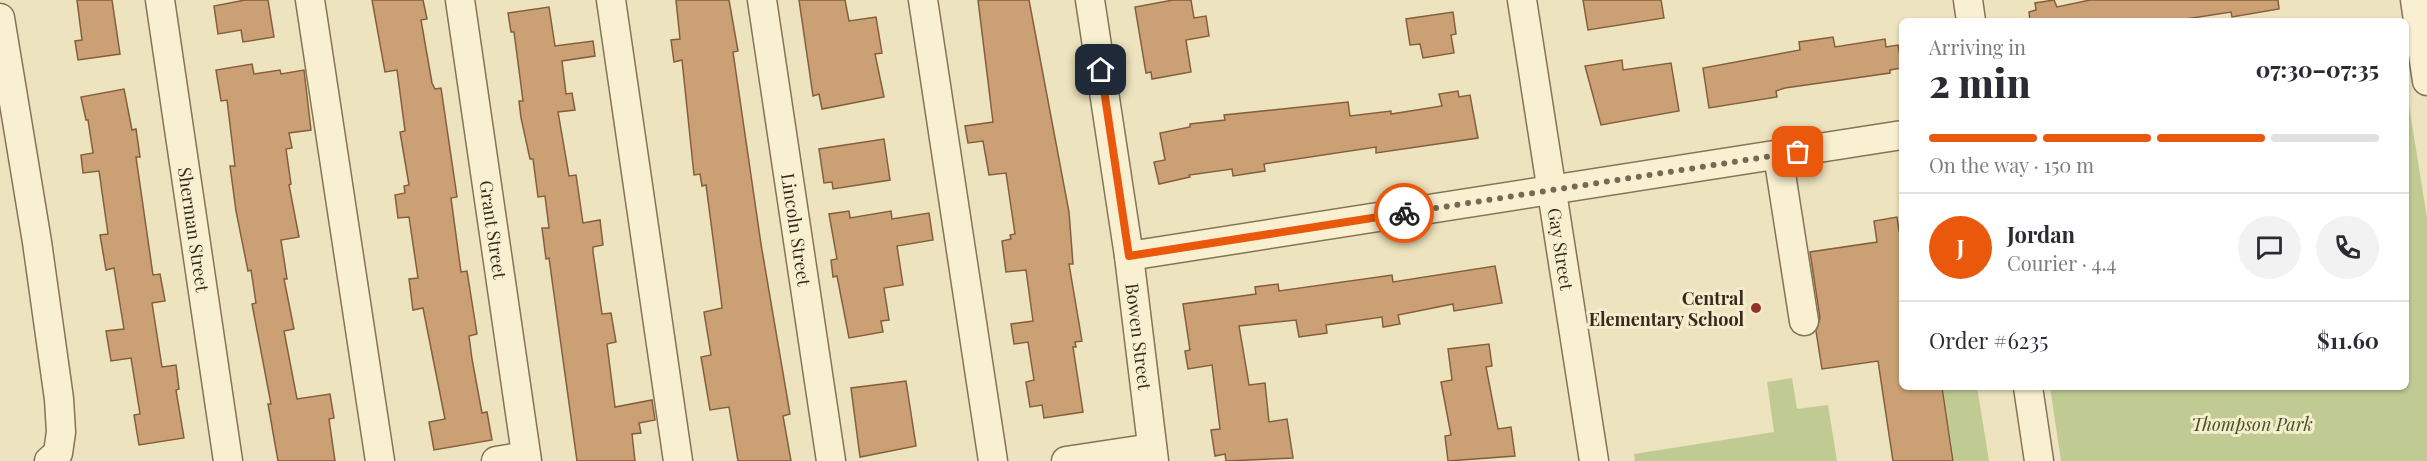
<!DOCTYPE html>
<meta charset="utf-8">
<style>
body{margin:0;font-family:"Playfair Display",serif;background:#f2f2f3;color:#2b2b33;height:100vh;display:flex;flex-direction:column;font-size:22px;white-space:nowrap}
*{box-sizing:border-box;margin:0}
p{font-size:20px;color:#7c7c81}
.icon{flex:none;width:33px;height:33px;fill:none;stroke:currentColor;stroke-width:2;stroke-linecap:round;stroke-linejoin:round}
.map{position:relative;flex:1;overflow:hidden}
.details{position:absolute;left:1899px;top:18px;width:510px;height:372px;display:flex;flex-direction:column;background:#fff;border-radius:9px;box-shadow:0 2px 4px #0004}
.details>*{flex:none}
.pin{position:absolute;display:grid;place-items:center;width:51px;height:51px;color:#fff;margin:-26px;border-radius:12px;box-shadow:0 3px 9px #0006}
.courier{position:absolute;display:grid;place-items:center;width:60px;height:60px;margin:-30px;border:4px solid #ea580c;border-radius:50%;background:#fff;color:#222;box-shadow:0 2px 8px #0007}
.headline em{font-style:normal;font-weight:800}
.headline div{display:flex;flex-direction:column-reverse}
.headline{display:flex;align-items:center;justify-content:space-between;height:102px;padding:0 30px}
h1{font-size:39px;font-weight:800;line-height:45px}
.bar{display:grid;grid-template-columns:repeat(4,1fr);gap:9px 6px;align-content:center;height:72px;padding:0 30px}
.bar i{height:8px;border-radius:4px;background:#e1e1e2}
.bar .selected{background:#ea580c}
.bar p{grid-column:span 4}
.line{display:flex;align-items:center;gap:15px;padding:0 30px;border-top:2px solid #e1e1e2}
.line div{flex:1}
.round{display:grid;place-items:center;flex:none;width:63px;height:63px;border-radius:32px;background:#f2f2f3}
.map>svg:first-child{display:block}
.green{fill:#c0cb93}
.building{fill:#cba074;stroke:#845f3d;stroke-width:1.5}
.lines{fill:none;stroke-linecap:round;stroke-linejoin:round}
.minor-casing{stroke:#857457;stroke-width:31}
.minor{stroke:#f8f0d1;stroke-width:28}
.done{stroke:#756b55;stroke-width:6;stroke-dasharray:0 10.8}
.route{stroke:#ea580c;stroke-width:8}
.poi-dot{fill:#943028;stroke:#f5edce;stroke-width:2}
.labels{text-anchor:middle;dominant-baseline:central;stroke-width:6;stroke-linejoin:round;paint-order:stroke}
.street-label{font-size:18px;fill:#352a1c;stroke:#f5edce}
.poi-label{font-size:18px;font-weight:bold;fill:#352a1c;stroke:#f5edce;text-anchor:end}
.park-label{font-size:18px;font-style:italic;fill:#415122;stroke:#f5edce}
</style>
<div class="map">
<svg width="2427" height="461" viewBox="0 0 2427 461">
<rect width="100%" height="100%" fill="#ede3be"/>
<!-- green -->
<g class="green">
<path d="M2406,87l21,131v243h-366l-11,-74h356z"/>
<path d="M1792,378l5,31 31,-4 9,56h-202l-1,-7 140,-22 -7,-50z"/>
<path d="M1943,387h34l12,74h-35z"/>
</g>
<!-- building -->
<g class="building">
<path d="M77,0h35l8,54 -42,6 -3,-19 7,-1z"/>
<path d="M245,0h23l6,37 -31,5 -2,-12 -23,4 -4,-28z"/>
<path d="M372,0h51l4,19 -6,1 11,63 3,6 6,-1 16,109 -6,1 10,74 6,-1 10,63 -8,2 3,23 10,54 5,-1 5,28 -58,10 -5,-28 16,-3 -22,-111 -10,2 -4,-31 9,-1 -9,-61 -11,1 -3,-23 10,-2 -1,-7 5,-1 -9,-53 5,-1 -8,-61 -12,2z"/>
<path d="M676,0h53l9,51 -5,1 28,192 29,170 -7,2 8,45h-53l-9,-54 -19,3 -9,-53 10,-2 -7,-43 18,-4 -1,-9 -15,-114 -4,1 -2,-12 -6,1 -12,-115 -8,2 -3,-22 9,-1z"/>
<path d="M799,0h46l4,21 27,-4 6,36 -7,1 9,43 -62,12 -3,-15 -6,2z"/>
<path d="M978,0h51l40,212 4,52h-4l13,77 -7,1 1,5h-3l10,65 -39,6 -2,-13 -12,2 -4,-25 8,-2 -6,-38 -14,2 -3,-20 22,-3 -7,-51 -20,2 -4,-31 9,-2 -1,-4 5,-1 -9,-61 -17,2 -6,-34 -15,2 -3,-17 28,-4z"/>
<path d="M1173,0h18l3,18 12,-2 3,20 -23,4 5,32 -39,7 -1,-7 -5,1 -11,-66z"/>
<path d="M1583,0h78l3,18 -76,12z"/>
<path d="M2054,0l3,7 33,-7h188l1,9 -47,8 -1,-5 -58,9h-143l-1,-9 7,-2 -1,-7z"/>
<path d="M549,7l6,39 38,-5 2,15 -33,5 4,33 6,-1 3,17 -17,2 11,64 7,-1 7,48 17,-3 3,25 -10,2v5l9,62 9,-1 5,29 -9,2 8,63 37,-7 3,20 -16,3 2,10 -9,1 3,27h-58l-28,-203 -3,1 -4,-31h7l-4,-32 -7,1 -5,-38h-3l-9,-41 -2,-17h4l-9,-69h-3l-3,-19z"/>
<path d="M1453,12l3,22 -5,1 3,18 -31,5 -3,-14 -10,1 -4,-26z"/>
<path d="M1833,37l2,10 50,-8 1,8 12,-2 4,23 -12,2v3l-105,15 -9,3 1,6 -68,11 -6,-40 97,-18 -1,-8z"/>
<path d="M1622,60l1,10 48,-7 8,48 -78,14 -16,-59z"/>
<path d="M252,64l2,10 26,-4 1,4 23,-4 7,60 -22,3 3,15 -6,1 5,35 -2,1 10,52 -18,3 6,39h-3l10,50 -10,2 13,68 33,-5 4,24 -5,1 6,42h-57l-10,-57h3l-19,-100 4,-1 -5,-33 -3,1 -12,-60 -6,-45h5l-8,-66 -6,1 -5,-31z"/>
<path d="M124,89l8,41 4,-1 4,28h-4l17,118 7,-1 5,27 -13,2 10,64 14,-2 3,24 -3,1 8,48 -45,7 -5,-30 6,-1 -9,-56 -20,3 -5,-30 18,-2 -10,-61 -8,2 -6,-35 8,-1 -9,-63 -16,2 -2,-18 12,-2 -5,-33h-2l-5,-23z"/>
<path d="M1458,91l1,6 11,-2 8,43 -102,15v-6l-112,17 1,7 -32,5 -1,-7 -43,6 1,2 -31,7 -5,-22 11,-2 -5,-27 30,-6v-3l35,-4 -1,-5 124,-13 2,14 41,-5v3l51,-8 -3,-12z"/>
<path d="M884,139l6,41 -57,9 -1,-7 -8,1 -5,-34z"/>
<path d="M849,211l1,7 41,-7 1,8 37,-6 4,27 -36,6 6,39 -19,3 5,32 -8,1 2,11 -34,6 -12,-62 -4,1 -2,-17 6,-1 -8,-45z"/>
<path d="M1897,217l2,14 3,-1v157h40l11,74h-60l-15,-100 -56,8 -6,-38 4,-13 -10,-66 67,-10 -3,-21z"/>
<path d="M1495,266l7,37 -48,8 -1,-7 -55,11 2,9 -17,3 -1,-10 -56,8 1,8 -28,4 -3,-17 -57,6 10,59 16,-2 4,39 18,-3 6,39 -67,3 -1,-7 -10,2 -4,-26 9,-1 -8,-64 -24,4 -3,-18 5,-1 -7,-46 73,-10 -1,-7 23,-3 1,7 113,-16 1,7z"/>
<path d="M1489,344l3,22 -6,1 12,62 13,-2 4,29 -67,5 -3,-25 6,-1 -10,-53 11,-2 -4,-31z"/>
<path d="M906,381l10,65 -56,11 -9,-69z"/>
</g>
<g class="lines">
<defs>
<g id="minor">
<path id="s1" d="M160,0l68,461"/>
<path d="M310,0l70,461"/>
<path id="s2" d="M460,0l67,461"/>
<path d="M611,0l67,461"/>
<path id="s3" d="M762,0l69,461"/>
<path d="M923,0l70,461"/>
<path id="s4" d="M1090,0l39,256 25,205"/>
<path id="s5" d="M1522,0l72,461"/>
<path d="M1968,0l3,21"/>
<path d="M2415,0l12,81"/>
<path d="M0,18l37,224 22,157 2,33 -3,21 -9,8"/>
<path d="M1778,155l26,166"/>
<path d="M1129,256l773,-121"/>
<path d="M2028,387l11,74"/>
<path d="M496,461l30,-5"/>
<path d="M1066,461l86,-13"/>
</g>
</defs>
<!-- minor casing -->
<use href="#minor" class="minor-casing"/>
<!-- minor -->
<use href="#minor" class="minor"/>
</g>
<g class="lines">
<!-- done -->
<path class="done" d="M1404,213l394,-61"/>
<!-- route -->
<path class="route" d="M1101,70l28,186 275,-43"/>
</g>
<!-- markers -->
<circle class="poi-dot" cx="1756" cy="308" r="6"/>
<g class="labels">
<!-- street labels -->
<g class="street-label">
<text stroke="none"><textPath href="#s1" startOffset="232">Sherman Street</textPath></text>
<text stroke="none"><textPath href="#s2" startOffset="232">Grant Street</textPath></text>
<text stroke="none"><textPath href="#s3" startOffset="232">Lincoln Street</textPath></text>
<text stroke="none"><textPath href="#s5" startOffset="252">Gay Street</textPath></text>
<text stroke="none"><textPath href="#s4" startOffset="340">Bowen Street</textPath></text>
</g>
<!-- poi labels -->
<g class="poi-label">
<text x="1744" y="298">Central<tspan x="1744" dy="21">Elementary School</tspan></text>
</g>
<!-- park labels -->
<g class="park-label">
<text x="2252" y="424">Thompson Park</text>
</g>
</g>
</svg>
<div class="pin" style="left:1798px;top:152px;background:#ea580c"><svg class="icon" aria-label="bag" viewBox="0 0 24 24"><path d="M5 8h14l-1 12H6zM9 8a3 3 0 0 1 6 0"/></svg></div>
<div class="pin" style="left:1101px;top:70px;background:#1f2937"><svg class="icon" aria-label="home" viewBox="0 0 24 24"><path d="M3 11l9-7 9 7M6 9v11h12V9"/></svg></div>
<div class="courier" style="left:1404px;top:213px"><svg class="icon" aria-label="bike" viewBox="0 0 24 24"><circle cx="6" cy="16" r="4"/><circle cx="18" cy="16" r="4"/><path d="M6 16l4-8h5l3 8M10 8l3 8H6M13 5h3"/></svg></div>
<section class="details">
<div class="headline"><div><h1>2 min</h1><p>Arriving in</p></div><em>07:30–07:35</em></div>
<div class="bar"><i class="selected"></i><i class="selected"></i><i class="selected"></i><i></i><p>On the way · 150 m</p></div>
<div class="line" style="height:108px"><b class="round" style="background:#ea580c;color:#fff">J</b><div><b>Jordan</b><p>Courier · 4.4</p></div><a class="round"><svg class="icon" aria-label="chat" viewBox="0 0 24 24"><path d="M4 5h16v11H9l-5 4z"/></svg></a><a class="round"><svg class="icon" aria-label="phone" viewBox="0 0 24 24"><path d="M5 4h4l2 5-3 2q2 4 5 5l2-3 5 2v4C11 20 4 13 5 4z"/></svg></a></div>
<div class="line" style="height:78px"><div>Order #6235</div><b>$11.60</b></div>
</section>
</div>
